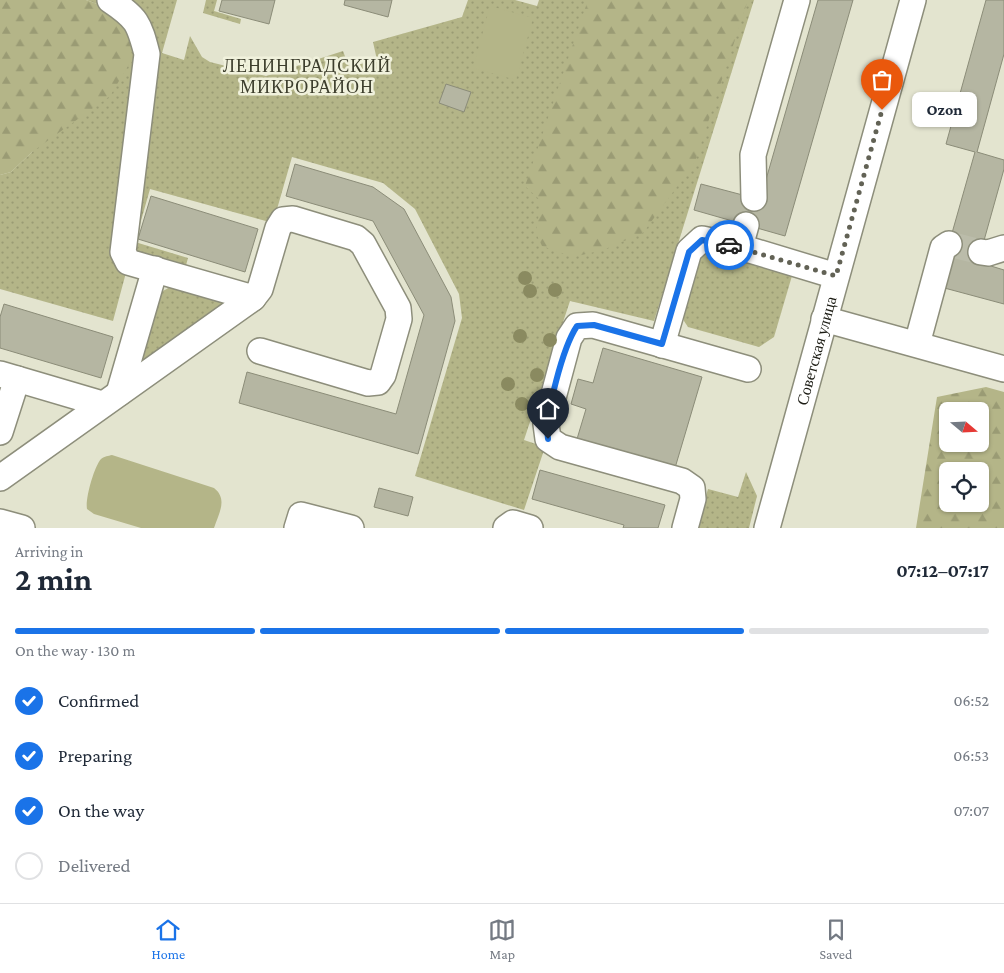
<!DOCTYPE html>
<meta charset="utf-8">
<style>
body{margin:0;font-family:"Crimson Pro",serif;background:#f2f2f3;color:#1f2937;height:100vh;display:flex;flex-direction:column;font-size:19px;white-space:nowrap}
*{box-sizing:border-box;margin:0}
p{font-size:16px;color:#747a83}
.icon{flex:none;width:28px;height:28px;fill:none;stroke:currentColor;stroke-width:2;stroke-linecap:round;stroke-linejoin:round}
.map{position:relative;height:528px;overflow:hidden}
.details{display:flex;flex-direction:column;background:#fff;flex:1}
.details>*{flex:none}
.needle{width:32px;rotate:109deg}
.controls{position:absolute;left:939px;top:402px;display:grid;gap:10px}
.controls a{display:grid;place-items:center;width:50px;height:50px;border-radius:8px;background:#fff;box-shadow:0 1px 4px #0004;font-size:25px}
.pin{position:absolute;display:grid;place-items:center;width:42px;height:42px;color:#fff;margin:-51px -21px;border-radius:50% 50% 50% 0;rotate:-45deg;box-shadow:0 0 5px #0007}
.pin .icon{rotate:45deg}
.courier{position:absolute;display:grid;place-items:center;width:50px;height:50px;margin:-25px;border:4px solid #1a73e8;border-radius:50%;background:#fff;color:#222;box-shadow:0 1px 6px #0007}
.bubble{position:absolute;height:35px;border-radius:8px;background:#fff;box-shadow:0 1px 4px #0004;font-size:16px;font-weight:700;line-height:35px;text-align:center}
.head em{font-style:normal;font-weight:700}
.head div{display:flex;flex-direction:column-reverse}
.head{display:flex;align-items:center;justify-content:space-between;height:85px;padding:0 15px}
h1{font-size:32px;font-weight:700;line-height:38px}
.bar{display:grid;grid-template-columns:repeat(4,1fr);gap:8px 5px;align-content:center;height:60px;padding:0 15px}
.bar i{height:6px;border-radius:4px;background:#e0e1e3}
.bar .on{background:#1a73e8}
.bar p{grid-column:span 4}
ol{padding:0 15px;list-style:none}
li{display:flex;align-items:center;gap:15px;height:55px}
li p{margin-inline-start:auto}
li .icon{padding:5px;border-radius:50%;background:#1a73e8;color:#fff;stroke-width:4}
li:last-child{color:#747a83}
li i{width:28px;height:28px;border:2px solid #e0e1e3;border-radius:50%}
.tabs{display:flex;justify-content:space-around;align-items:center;height:70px;border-top:1px solid #e0e1e3;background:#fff;font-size:14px;color:#747a83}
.tabs a{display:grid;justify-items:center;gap:2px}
.tabs .on{color:#1a73e8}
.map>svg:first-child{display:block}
.green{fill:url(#green-dots)}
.forest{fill:url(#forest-firs);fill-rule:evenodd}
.pitch{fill:#b4b588}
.building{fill:#b5b6a2;stroke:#8b8c78}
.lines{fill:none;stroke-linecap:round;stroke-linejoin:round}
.minor-tunnel{stroke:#bbbcaa;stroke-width:25;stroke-dasharray:25 12;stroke-linecap:butt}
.minor-casing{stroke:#8d8e7b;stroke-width:28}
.minor{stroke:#fff;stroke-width:25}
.tree{fill:#8a8a60}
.done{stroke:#626255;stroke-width:5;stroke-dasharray:0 9}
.route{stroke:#1a73e8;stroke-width:6}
.labels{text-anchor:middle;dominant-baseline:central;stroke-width:5;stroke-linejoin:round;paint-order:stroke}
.street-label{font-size:16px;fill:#1c1c14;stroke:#f0f1dc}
.neighbourhood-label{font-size:18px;letter-spacing:1px;fill:#3c3d2c;stroke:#f0f1dc}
</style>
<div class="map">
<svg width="1004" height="528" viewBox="0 0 1004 528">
<defs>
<pattern id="green-dots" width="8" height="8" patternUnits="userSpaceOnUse" patternTransform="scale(1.25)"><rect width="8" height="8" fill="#b4b588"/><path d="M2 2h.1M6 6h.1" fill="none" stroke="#9a9b74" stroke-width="1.8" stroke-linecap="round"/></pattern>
<pattern id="forest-firs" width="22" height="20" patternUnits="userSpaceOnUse" patternTransform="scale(1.25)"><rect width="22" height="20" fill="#b4b588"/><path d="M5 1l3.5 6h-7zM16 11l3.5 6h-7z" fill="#9a9b74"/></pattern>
</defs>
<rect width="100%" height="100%" fill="#e3e4cf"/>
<!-- green -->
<g class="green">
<path d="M86,0h91l-15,53 22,7 6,-24 12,21 8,5 56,14 77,-25 6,16 28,-7 -4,-18 89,-25 6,-17h47l22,6 2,-6h215l-100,321 -84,-20 -46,139 21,7 -21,63 -109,-34 47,-158 -3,-24 -44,-85 -32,-26 -91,-26 -19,66 -123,-34 -15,53 53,16 -3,11 -54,-15 -18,67 -113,-32v-114l11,-3 21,-20 79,-143z"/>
<path d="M206,0h11l-3,11 27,8 -1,5 -37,-11z"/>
<path d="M711,249l83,20 -20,68 -15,10 -71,-20 -4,-6v-8l15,-53z"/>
<path d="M174,285l57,16 -97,74 27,-83z"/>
<path d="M746,472l11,24 -8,32h-53l12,-39 30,8z"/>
</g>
<!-- forest -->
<g class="forest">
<path d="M0,0h86l25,9 19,27 1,25 -21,35 -78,56 -21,20 -11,3z"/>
<path d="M588,0h158l1,3 -52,159 -52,71 -40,17 -30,7 -31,-11 -6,-13 5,-32 -16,-15z"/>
<path d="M986,387l18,5v136h-88l21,-131zM980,411v33h-32v-33zM980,471v33h-32v-33z"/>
</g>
<!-- pitch -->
<g class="pitch">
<path d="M490,6l43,12 -17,62 -43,-12z"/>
<path d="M112,455l102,33c14,11 5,25 0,40h-73l-47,-14 -7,-5c-2,-10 7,-42 14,-50 4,-3 7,-3 11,-4z"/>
</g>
<!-- building -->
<g class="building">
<path d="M222,0h53l-6,24 -50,-13z"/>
<path d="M345,0h47l-4,17 -44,-12z"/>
<path d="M818,0h35l-68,236 -91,-26 7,-26 53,14 11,-15z"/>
<path d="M986,0h18v54l-27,98 27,8v9l-26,93 26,8v34l-67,-18 38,-134 -29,-8z"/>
<path d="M446,84l25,8 -7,20 -25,-9z"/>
<path d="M295,164l78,23 31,22 47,88 4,24 -37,133 -179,-51 8,-31 149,42 28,-99 -51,-94 -87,-25z"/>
<path d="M151,196l107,33 -13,43 -107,-33z"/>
<path d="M4,304l109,33 -12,41 -101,-30v-31z"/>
<path d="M603,348l99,29 -27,91 -98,-29 9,-30 -15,-5 7,-25 15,4z"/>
<path d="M540,470l125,35 -7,23h-35l1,-3 -92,-26z"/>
<path d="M379,488l34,9 -5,19 -34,-9z"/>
</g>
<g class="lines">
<!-- minor-tunnel -->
<path class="minor-tunnel" d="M949,244l32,8"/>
<defs>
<g id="minor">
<path d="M110,0c27,18 29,23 37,54l-24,198 5,10 125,36"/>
<path d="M754,198l-1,-43 44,-155"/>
<path d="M740,247l6,-22"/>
<path d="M981,252l7,1 16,-5"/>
<path d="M824,319l180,50"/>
<path d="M917,344l26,-96 6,-4"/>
<path d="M662,345l27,-94 13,-12 38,8 96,29"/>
<path d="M0,374l102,30"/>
<path d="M119,393l36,-124"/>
<path d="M0,432l17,-53"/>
<path d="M0,478l253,-180 7,-9 18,-61 5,-8 10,-1 63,19 7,6 35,64 1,11 -16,56 -5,7 -10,1 -108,-32"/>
<path d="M0,522l22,6"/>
<path d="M297,528l4,-13 50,13"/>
<path d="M506,528l7,-5 17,5"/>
<path d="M685,528l8,-29 -1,-11 -10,-7 -122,-34 -12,-8 -2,-15 23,-86 8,-12 16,-1 155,44"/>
<path id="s1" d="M767,528l146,-528"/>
</g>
</defs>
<!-- minor casing -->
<use href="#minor" class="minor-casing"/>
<!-- minor -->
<use href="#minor" class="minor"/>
</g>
<!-- trees -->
<g class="tree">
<circle cx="525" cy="278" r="7"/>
<circle cx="555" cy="290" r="7"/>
<circle cx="530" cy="291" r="7"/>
<circle cx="520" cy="336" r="7"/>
<circle cx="550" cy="340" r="7"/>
<circle cx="537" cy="375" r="7"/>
<circle cx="508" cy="384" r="7"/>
<circle cx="522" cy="404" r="7"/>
</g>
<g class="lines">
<!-- done -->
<path class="done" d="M729,245l107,31 46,-166"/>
<!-- route -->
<path class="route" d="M548,439c-3,-25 15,-92 29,-113l17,-1 68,19 27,-92 13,-12 27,5"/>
</g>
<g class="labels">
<!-- street labels -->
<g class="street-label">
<text stroke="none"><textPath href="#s1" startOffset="184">Советская улица</textPath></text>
</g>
<!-- neighbourhood labels -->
<g class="neighbourhood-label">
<text x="307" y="66">ЛЕНИНГРАДСКИЙ<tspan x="307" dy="21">МИКРОРАЙОН</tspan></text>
</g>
</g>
</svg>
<div class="controls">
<a><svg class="needle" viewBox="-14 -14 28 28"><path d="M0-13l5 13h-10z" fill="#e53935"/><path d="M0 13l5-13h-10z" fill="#747a83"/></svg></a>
<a><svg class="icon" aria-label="locate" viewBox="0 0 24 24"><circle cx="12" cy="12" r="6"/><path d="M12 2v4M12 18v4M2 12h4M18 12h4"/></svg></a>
</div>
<div class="pin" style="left:882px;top:110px;background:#ea580c"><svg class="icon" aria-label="bag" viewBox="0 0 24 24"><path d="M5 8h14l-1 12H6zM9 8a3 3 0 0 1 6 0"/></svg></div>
<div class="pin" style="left:548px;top:439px;background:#1f2937"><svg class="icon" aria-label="home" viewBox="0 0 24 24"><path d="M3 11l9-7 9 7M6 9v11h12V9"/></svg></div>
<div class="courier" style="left:729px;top:245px"><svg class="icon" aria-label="car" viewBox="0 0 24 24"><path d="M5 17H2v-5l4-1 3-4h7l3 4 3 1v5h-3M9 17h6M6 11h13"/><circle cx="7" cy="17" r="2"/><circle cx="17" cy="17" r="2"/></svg></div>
<div class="bubble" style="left:912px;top:92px;width:65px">Ozon</div>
</div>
<section class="details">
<div class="head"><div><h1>2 min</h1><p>Arriving in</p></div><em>07:12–07:17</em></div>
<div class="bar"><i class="on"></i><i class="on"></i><i class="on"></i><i></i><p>On the way · 130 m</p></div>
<ol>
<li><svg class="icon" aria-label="check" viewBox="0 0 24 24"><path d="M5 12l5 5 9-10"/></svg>Confirmed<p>06:52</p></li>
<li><svg class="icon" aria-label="check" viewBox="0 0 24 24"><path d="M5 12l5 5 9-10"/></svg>Preparing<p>06:53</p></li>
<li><svg class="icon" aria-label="check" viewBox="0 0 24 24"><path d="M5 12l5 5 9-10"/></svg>On the way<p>07:07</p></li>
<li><i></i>Delivered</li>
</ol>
</section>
<nav class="tabs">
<a class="on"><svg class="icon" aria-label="home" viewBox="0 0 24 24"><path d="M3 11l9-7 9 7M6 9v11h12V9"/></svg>Home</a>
<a><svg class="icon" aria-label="map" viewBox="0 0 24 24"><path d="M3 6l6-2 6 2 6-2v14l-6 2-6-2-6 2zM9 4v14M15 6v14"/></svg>Map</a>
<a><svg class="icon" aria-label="saved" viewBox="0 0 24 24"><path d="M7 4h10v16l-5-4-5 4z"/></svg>Saved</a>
</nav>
